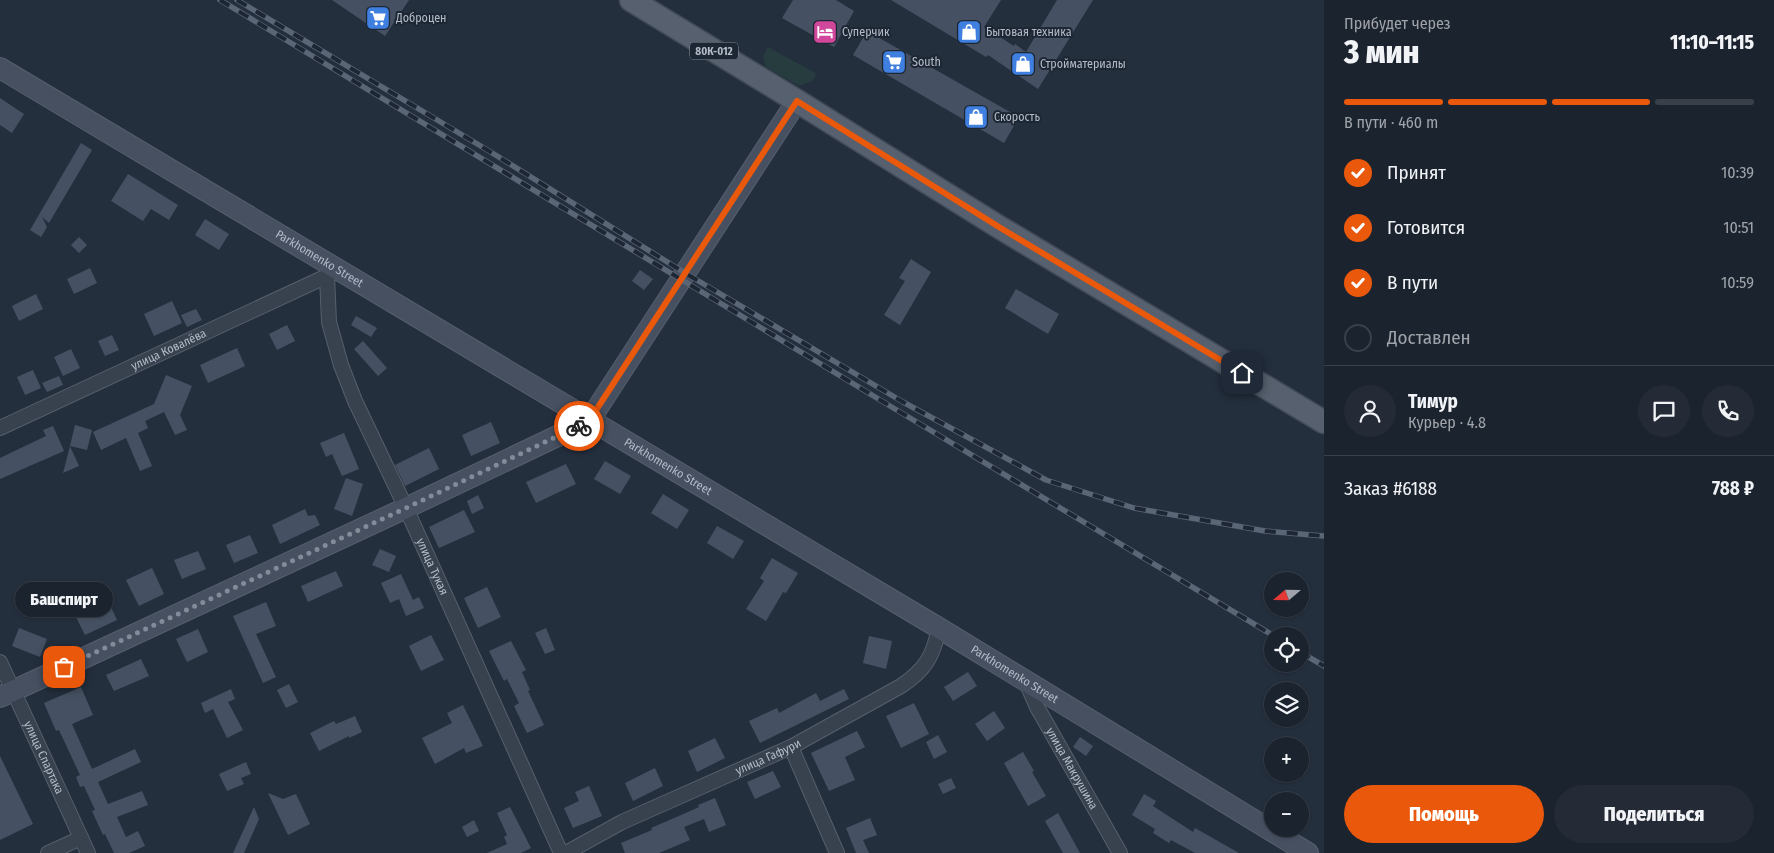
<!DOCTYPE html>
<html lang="ru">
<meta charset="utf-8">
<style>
body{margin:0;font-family:"Fira Sans Condensed",sans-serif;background:#242b36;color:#f1f3f6;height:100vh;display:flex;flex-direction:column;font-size:19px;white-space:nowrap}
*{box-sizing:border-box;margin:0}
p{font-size:16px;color:#a0a4aa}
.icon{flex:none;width:28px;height:28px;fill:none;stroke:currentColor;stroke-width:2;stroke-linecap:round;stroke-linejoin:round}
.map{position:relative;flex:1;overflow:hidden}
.drawer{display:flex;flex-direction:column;background:#1b232e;width:450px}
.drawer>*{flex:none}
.needle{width:32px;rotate:250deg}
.controls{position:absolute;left:1264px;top:572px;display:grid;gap:10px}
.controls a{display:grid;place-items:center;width:45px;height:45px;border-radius:50%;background:#1b232e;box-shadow:0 1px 4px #0004,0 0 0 1px #39404a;font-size:25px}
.pin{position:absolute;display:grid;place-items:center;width:42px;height:42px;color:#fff;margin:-21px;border-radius:10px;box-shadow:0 2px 8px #0006}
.courier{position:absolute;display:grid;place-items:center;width:50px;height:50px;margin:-25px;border:4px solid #ea580c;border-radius:50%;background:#fff;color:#222;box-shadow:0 1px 6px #0007}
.bubble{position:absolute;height:35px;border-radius:18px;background:#1b232e;box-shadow:0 1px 4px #0004,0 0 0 1px #39404a;font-size:16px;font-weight:800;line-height:35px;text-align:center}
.headline em{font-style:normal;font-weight:800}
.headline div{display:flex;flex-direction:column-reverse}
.headline{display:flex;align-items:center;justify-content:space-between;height:85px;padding:0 20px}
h1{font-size:32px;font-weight:800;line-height:38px}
.bar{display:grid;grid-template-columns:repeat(4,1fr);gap:8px 5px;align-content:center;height:60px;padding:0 20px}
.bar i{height:6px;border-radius:4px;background:#39404a}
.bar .active{background:#ea580c}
.bar p{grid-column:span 4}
.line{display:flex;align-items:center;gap:12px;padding:0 20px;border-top:1px solid #39404a}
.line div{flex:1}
.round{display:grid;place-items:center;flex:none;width:52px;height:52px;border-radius:26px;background:#242b36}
ol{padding:0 20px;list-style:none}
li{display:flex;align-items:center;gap:15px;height:55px}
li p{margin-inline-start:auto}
li .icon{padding:5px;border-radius:50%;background:#ea580c;color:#fff;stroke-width:4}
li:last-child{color:#a0a4aa}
li i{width:28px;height:28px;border:2px solid #39404a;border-radius:50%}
.button{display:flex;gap:10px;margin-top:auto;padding:10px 20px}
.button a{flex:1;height:58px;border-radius:30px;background:#ea580c;color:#fff;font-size:20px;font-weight:800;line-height:58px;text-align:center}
.button a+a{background:#242b36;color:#f1f3f6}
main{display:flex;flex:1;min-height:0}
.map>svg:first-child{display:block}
.green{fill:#263c3f}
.building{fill:#455162}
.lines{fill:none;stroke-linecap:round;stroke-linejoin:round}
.street-casing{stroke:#565f6c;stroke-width:16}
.secondary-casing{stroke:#565f6c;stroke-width:22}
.primary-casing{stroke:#414a57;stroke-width:25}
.street{stroke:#38414e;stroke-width:14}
.secondary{stroke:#465061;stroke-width:20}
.primary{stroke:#56606e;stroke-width:22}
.rail-casing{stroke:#5a6575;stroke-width:5.5}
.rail{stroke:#1d2633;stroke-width:4;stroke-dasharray:11;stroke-linecap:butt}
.done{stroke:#828b98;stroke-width:5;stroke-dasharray:0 9}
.route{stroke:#ea580c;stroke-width:6}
.labels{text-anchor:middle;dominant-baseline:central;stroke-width:4;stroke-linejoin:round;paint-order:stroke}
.shield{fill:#1d2633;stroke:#878f9c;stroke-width:1}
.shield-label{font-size:11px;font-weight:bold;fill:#b4bcc9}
.poi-label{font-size:12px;fill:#b4bcc9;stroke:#1d2633;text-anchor:start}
.street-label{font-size:12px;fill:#b4bcc9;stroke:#1d2633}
</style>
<main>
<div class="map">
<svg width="1324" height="853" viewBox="0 0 1324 853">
<rect width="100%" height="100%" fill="#242f3e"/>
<!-- green -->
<path class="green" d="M768,47l49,27 -5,7 -13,5 -33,-19 -3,-11z"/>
<!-- building -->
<g class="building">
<path d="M332,0h77l-24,36z"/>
<path d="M793,0h43l18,11 -20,36 -52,-29z"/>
<path d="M891,0h110l-17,27 30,19 1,-2 11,8 31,-52h36l-55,89 -50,-34 -2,2z"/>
<path d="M867,31l152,86 -15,26 -151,-88z"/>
<path d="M0,98l24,16 -12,19 -12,-8z"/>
<path d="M81,143l11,7 -43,73 -7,-6 5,10 -6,10 -11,-7z"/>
<path d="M128,174l50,31 -9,15 -18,-11 -8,12 -32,-20z"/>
<path d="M205,219l24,15 -10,16 -24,-15z"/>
<path d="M79,237l8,8 -8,8 -8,-8z"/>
<path d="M911,259l20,13 -31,53 -16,-10 21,-34 -6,-3z"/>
<path d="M90,268l7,15 -23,11 -7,-15z"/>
<path d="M640,270l13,9 -9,11 -12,-9z"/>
<path d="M1016,289l43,25 -11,20 -43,-26z"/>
<path d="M36,294l7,15 -24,12 -7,-15z"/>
<path d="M172,301l10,22 -28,13 -10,-22z"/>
<path d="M196,309l6,11 -15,7 -6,-12z"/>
<path d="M356,316l21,12 -6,9 -20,-12z"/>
<path d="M287,325l8,16 -18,9 -8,-16z"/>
<path d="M112,335l7,15 -14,6 -7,-15z"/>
<path d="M363,341l24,27 -9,8 -24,-27z"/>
<path d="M237,348l8,18 -37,17 -8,-18z"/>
<path d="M71,349l9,19 -17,8 -9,-19z"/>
<path d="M33,370l8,18 -16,7 -8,-18z"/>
<path d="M166,375l26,11 -12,29 7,15 -12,5 -11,-23 -19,9 3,7 -10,5 14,33 -12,5 -14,-33 -25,12 -8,-18 61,-28z"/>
<path d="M59,376l4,9 -16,7 -5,-9z"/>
<path d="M491,422l9,21 -29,13 -9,-21z"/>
<path d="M75,425l17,5 -5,20 -17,-4z"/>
<path d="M53,426l11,25 -64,28v-21l46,-22 -3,-6z"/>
<path d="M344,433l15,36 -17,7 -10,-22 -6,3 -6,-14z"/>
<path d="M70,446l9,20 -16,7z"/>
<path d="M429,448l10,21 -34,17 -10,-21z"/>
<path d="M605,461l26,15 -11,18 -26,-15z"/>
<path d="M566,464l10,20 -40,19 -10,-21z"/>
<path d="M346,478l17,6 -11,32 -18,-7z"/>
<path d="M663,494l26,16 -12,19 -26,-16z"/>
<path d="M478,495l6,13 -12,6 -5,-13z"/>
<path d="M305,509l3,7 7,-1 5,10 -40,19 -8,-19z"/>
<path d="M464,510l11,22 -36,16 -10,-21z"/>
<path d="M717,526l27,15 -11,18 -26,-16z"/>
<path d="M250,535l8,18 -24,10 -8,-18z"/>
<path d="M380,549l16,7 -7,16 -17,-7z"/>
<path d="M198,551l8,18 -24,10 -8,-19z"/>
<path d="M772,558l26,15 -12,20 -3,-1 -17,29 -20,-12 18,-28 -4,-3z"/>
<path d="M152,568l12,26 -25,12 -13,-26z"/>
<path d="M336,571l7,15 -35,16 -7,-16z"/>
<path d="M401,574l12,26 6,-3 5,11 -18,8 -7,-17 -9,4 -9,-20z"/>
<path d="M487,587l14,30 -23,11 -14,-30z"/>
<path d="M108,601l9,19 -32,15 -9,-18z"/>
<path d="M266,602l10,24 -20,8 20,43 -13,6 -30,-67z"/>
<path d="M19,628l28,11 -7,18 -28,-11z"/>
<path d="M546,628l9,22 -10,4 -10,-21z"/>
<path d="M198,629l10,23 -21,10 -11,-23z"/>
<path d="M431,635l13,25 -23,11 -12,-25z"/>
<path d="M869,636l23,5 -6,28 -23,-6z"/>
<path d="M511,641l15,29 -4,2 8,18 -2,1 16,34 -17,8 -13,-27 5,-3 -12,-24 -3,2 -15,-30z"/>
<path d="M141,659l8,17 -35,15 -8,-16z"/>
<path d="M968,672l9,14 -24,15 -9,-14z"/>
<path d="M289,684l9,18 -12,6 -9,-18z"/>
<path d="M81,687l12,28 -21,9 20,45 43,-20 6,13 -43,20 10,22 34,-13 6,14 -31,12 9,20 12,-6 7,15 -16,7h-15l-9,-19 -2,1 -11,-24 3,-1 -11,-24 -4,1 -4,-10 4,-2 -21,-45 -3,1 -12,-28z"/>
<path d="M231,689l4,10 -7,3 15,28 -16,8 -14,-29 -8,4 -4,-10z"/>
<path d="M844,689l5,10 -89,44 -11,-22 28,-13 2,5 37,-20 4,8z"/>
<path d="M914,703l15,31 -28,14 -15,-32z"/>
<path d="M463,705l20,41 -17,7 -2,-5 -29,16 -13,-26 30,-15 -5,-10z"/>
<path d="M994,711l11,17 -18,13 -12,-17z"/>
<path d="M355,716l7,16 -13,6v-2l-30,15 -9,-18 24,-12 2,3z"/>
<path d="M857,731l8,16 -20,10 10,23 -26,11 -18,-38z"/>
<path d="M938,735l9,17 -13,7 -8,-17z"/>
<path d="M1080,737l13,9 -7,10 -13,-9z"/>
<path d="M715,738l10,20 -28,14 -9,-21z"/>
<path d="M1023,752l11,19 -2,1 14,24 -18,10 -24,-43z"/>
<path d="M0,756l33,68 -33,16z"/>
<path d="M246,762l5,12 -10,4 3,6 -17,7 -8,-17z"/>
<path d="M655,768l8,18 -30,15 -8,-18z"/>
<path d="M773,771l8,16 -26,12 -8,-17z"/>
<path d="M951,778l5,10 -13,6 -5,-10z"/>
<path d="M589,786l13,30 -29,12 -9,-20 15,-7 -4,-9z"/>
<path d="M268,793l15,6 13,-5 14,30 -22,11z"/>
<path d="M1144,794l12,7 -3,5 40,26 2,-4 44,25h-44l-24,-13 -2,3 -16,-10 2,-4 -23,-14z"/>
<path d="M715,798l11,27 -17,7 -5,-13 -20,8 6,13 -31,13h-34l-4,-10 31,-13 -1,-2 37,-16 11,-5 -1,-2z"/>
<path d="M254,807l5,12 -15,34h-11z"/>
<path d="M510,807l21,41 -10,5h-34l20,-9 -3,-7 3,-2 -10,-22z"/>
<path d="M1058,813l22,40h-17l-18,-32z"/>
<path d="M870,818l7,17 -14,5 6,13h-13l-10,-25z"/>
<path d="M474,820l5,11 -12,6 -5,-10z"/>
</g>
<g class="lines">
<defs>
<g id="street">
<path id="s1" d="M327,276l2,46 12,43 14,36 51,107 155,345"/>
<path id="s2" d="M0,428l327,-152 4,-6"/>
<path id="s3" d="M0,662l88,191"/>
<path id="s4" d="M1026,682l11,25 83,146"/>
<path d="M791,747l46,106"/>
<path d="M48,853l33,-15"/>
<path id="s5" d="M566,853l56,-31 169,-75 110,-61c24,-16 32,-29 38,-58"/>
</g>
<g id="secondary">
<path id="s6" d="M0,68l939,560 369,225"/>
<path d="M0,697l406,-189 183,-87 208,-320"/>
</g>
<path id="primary" d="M631,0l166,101 202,126 325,195"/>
</defs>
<!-- street casing -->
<use href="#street" class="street-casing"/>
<!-- secondary casing -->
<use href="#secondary" class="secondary-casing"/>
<!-- primary casing -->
<use href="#primary" class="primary-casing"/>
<!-- street -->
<use href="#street" class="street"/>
<!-- secondary -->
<use href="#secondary" class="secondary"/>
<!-- primary -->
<use href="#primary" class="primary"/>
<defs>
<g id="rail">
<path d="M220,0l675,409 379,227"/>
<path d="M237,0l252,151 196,122 218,129 143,78 88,28 131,23 59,5"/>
<path d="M1300,652l24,14"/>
</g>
</defs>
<!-- rail casing -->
<use href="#rail" class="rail-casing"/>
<!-- rail -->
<use href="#rail" class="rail"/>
</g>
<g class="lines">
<!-- done -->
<path class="done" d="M64,667l342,-159 173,-82"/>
<!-- route -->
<path class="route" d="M579,426l10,-5 208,-320 202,126 243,146"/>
</g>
<!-- icons -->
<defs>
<symbol id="supermarket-square" viewBox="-11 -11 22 22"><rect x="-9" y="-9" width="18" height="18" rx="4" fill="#3f7fe0" stroke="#1d2633"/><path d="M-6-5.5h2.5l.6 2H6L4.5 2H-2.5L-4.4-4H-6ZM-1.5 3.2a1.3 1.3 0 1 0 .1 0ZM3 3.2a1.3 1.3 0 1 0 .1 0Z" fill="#fff"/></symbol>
<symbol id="hotel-square" viewBox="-11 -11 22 22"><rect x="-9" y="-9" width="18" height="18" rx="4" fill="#d1479c" stroke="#1d2633"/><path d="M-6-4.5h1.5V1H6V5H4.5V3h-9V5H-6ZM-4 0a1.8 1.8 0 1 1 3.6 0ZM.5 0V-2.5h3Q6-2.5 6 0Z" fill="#fff"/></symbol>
<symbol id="shop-square" viewBox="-11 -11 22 22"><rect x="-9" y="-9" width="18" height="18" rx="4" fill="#3f7fe0" stroke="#1d2633"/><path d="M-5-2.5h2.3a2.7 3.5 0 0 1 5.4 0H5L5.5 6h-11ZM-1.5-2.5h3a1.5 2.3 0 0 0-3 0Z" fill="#fff"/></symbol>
</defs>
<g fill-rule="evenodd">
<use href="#supermarket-square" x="364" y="4" width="28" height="28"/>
<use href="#hotel-square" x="811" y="18" width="28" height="28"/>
<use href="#shop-square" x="955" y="18" width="28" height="28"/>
<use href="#supermarket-square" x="880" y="48" width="28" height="28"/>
<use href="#shop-square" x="1009" y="50" width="28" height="28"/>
<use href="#shop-square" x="962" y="103" width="28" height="28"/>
</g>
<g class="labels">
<!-- shield labels -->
<rect class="shield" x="690" y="42.5" width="48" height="17" rx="4"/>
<g class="shield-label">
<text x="714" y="51">80К-012</text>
</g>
<!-- poi labels -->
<g class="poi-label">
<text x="396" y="18">Доброцен</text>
<text x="842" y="32">Суперчик</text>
<text x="986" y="32">Бытовая техника</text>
<text x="912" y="62">South</text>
<text x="1040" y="64">Стройматериалы</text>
<text x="994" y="117">Скорость</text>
</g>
<!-- street labels -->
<g class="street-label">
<text stroke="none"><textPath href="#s6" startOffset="372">Parkhomenko Street</textPath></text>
<text stroke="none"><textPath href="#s2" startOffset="186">улица Ковалёва</textPath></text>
<text stroke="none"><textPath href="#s6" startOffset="778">Parkhomenko Street</textPath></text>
<text stroke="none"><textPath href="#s1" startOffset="312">улица Тукая</textPath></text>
<text stroke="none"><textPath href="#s6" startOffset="1182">Parkhomenko Street</textPath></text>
<text stroke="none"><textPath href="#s5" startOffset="224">улица Гафури</textPath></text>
<text stroke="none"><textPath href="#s3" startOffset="105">улица Спартака</textPath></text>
<text stroke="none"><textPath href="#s4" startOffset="98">улица Макрушина</textPath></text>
</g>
</g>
</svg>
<div class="controls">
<a><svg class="needle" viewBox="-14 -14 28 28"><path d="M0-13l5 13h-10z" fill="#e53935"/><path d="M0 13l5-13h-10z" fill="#a0a4aa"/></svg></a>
<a><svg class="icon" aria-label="locate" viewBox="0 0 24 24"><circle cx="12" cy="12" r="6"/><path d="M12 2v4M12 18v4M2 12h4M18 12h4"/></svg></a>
<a><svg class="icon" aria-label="layers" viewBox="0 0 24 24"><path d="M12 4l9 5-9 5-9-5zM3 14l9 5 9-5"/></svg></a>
<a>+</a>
<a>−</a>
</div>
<div class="pin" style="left:64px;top:667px;background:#ea580c"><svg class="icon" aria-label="bag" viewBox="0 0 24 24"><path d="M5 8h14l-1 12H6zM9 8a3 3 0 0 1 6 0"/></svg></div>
<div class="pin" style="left:1242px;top:373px;background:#1f2937"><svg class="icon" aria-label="home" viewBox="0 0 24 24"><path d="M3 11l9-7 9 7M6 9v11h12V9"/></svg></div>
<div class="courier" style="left:579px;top:426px"><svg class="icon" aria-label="bike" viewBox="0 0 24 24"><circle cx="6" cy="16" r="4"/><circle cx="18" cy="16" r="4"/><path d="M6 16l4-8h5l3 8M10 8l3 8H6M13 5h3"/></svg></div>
<div class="bubble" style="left:15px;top:582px;width:98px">Башспирт</div>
</div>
<section class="drawer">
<div class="headline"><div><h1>3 мин</h1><p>Прибудет через</p></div><em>11:10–11:15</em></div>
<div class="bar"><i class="active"></i><i class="active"></i><i class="active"></i><i></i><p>В пути · 460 m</p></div>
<ol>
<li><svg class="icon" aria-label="check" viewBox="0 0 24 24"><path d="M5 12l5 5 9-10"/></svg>Принят<p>10:39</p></li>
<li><svg class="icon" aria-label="check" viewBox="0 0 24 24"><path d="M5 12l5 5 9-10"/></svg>Готовится<p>10:51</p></li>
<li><svg class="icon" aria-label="check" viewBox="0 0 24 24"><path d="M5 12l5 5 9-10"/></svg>В пути<p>10:59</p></li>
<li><i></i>Доставлен</li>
</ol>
<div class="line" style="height:90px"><a class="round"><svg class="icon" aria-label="person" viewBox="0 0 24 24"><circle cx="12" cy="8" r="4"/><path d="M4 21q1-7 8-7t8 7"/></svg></a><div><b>Тимур</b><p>Курьер · 4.8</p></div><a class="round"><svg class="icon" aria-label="chat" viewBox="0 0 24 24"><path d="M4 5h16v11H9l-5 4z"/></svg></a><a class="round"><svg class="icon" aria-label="phone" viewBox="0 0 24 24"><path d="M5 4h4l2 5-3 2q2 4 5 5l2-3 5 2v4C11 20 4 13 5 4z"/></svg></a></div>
<div class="line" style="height:65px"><div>Заказ #6188</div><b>788 ₽</b></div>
<div class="button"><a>Помощь</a><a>Поделиться</a></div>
</section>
</main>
